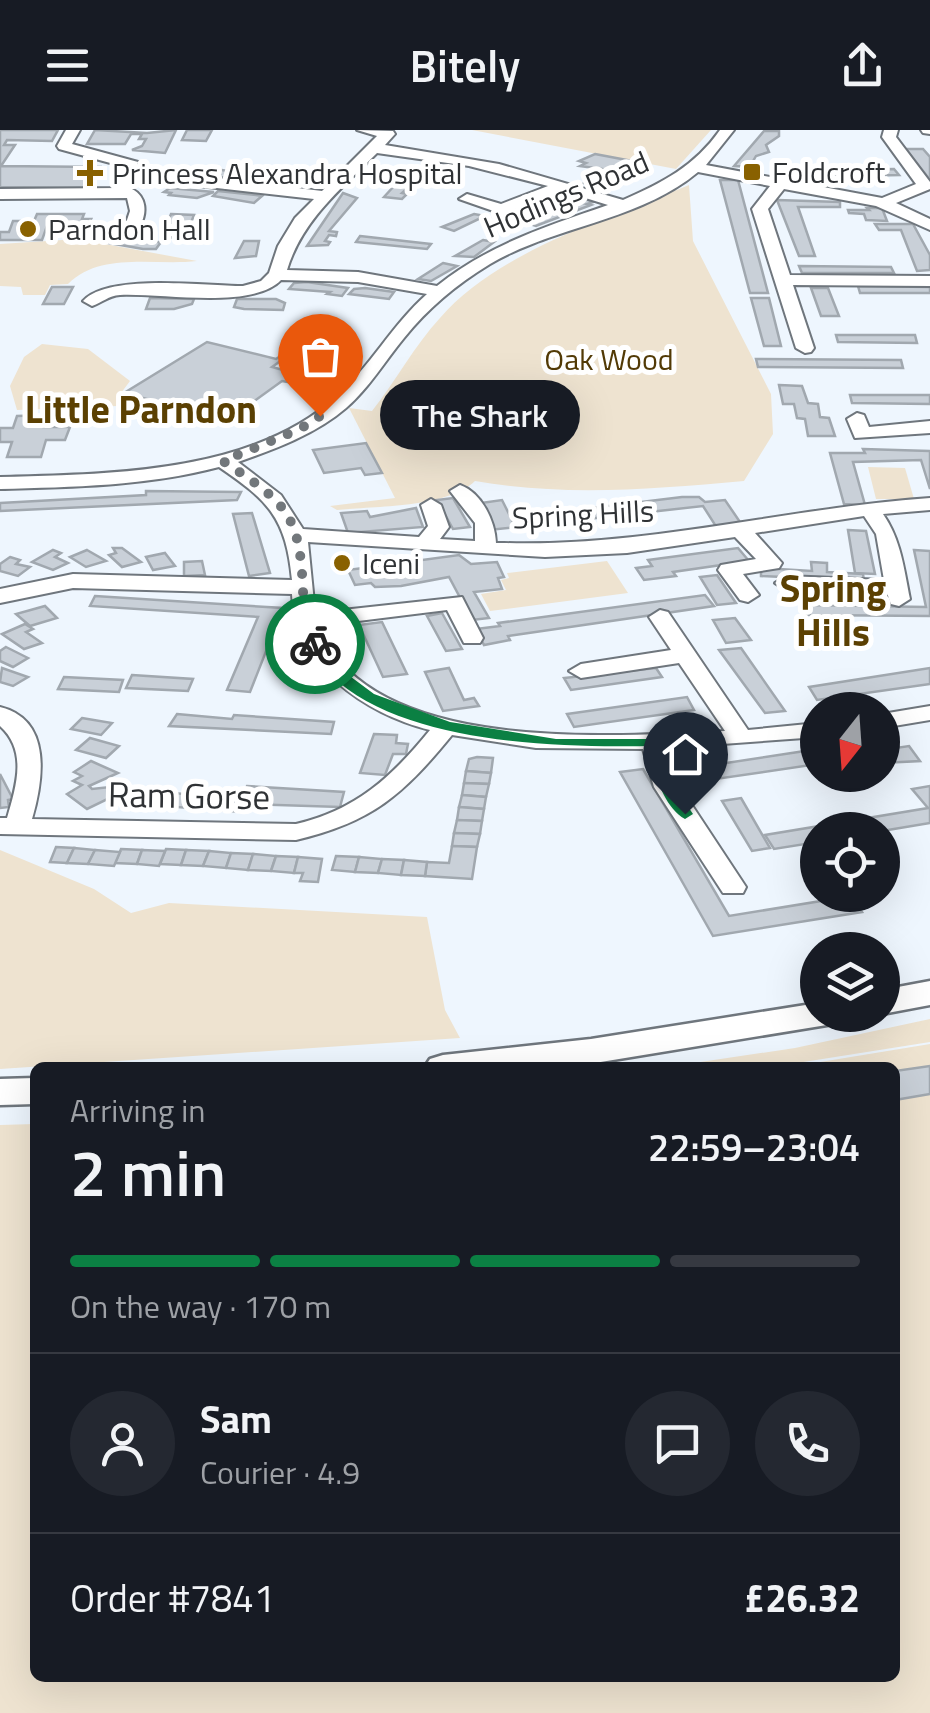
<!DOCTYPE html>
<meta charset="utf-8">
<style>
body{margin:0;font-family:"Titillium Web",sans-serif;background:#242831;color:#f1f3f6;height:100vh;display:flex;flex-direction:column;font-size:38px;white-space:nowrap}
*{box-sizing:border-box;margin:0}
p{font-size:32px;color:#9ea1a6}
.icon{flex:none;width:55px;height:55px;fill:none;stroke:currentColor;stroke-width:2;stroke-linecap:round;stroke-linejoin:round}
.map{position:relative;flex:1;overflow:hidden}
.details{position:absolute;left:30px;top:932px;width:870px;height:620px;display:flex;flex-direction:column;background:#171b24;border-radius:15px;box-shadow:0 10px 40px #0002}
.details>*{flex:none}
.needle{width:65px;rotate:197deg}
.fabs{position:absolute;left:800px;top:562px;display:grid;gap:20px}
.fabs a{display:grid;place-items:center;width:100px;height:100px;border-radius:50%;background:#171b24;box-shadow:0 10px 40px #0002;font-size:50px}
.pin{position:absolute;display:grid;place-items:center;width:85px;height:85px;color:#fff;margin:-102px -42px;border-radius:50% 50% 50% 0;rotate:-45deg;box-shadow:0 0 10px #0007}
.pin .icon{rotate:45deg}
.courier{position:absolute;display:grid;place-items:center;width:100px;height:100px;margin:-50px;border:8px solid #0b8043;border-radius:50%;background:#fff;color:#222;box-shadow:0 2px 12px #0007}
.bubble{position:absolute;height:70px;border-radius:35px;background:#171b24;box-shadow:0 10px 40px #0002;font-size:32px;font-weight:600;line-height:70px;text-align:center}
.overview em{font-style:normal;font-weight:600}
.overview div{display:flex;flex-direction:column-reverse}
.overview{display:flex;align-items:center;justify-content:space-between;height:170px;padding:0 40px}
h1{font-size:65px;font-weight:600;line-height:75px}
.bar{display:grid;grid-template-columns:repeat(4,1fr);gap:15px 10px;align-content:center;height:120px;padding:0 40px}
.bar i{height:12px;border-radius:8px;background:#363941}
.bar .on{background:#0b8043}
.bar p{grid-column:span 4}
.line{display:flex;align-items:center;gap:25px;padding:0 40px;border-top:2px solid #363941}
.line div{flex:1}
.round{display:grid;place-items:center;flex:none;width:105px;height:105px;border-radius:52px;background:#242831}
header{display:flex;justify-content:space-between;align-items:center;height:130px;padding:0 40px;background:#171b24;font-size:45px;font-weight:600}
.map>svg:first-child{display:block}
.green{fill:#eee3d0}
.building{fill:#c9d0d8;stroke:#a1a8af;stroke-width:2.5}
.lines{fill:none;stroke-linecap:round;stroke-linejoin:round}
.minor-casing{stroke:#6f767d;stroke-width:4}
.major-casing{stroke:#6f767d;stroke-width:5}
.minor{fill:#fff;fill-rule:evenodd}
.major{fill:#fff;fill-rule:evenodd}
.route{fill:#0b8043}
.done{stroke:#72777b;stroke-width:10;stroke-dasharray:0 18}
.poi-dot{fill:#896100;stroke:#fff;stroke-width:4}
.labels{text-anchor:middle;dominant-baseline:central;stroke-width:10;stroke-linejoin:round;paint-order:stroke}
.far-poi-label{font-size:30px;fill:#2f3235;stroke:#fff;text-anchor:start}
.far-street-label{font-size:30px;fill:#2f3235;stroke:#fff}
.far-park-label{font-size:30px;fill:#523a06;stroke:#fff}
.street-label{font-size:35px;fill:#2f3235;stroke:#fff}
.far-district-label{font-size:38px;font-weight:bold;fill:#5b4002;stroke:#fff}
.neighbourhood-label{font-size:38px;font-weight:bold;fill:#5b4002;stroke:#fff}
</style>
<header><svg class="icon" aria-label="menu" viewBox="0 0 24 24"><path d="M4 6h16M4 12h16M4 18h16"/></svg>Bitely<svg class="icon" aria-label="share" viewBox="0 0 24 24"><path d="M12 15V3M7 8l5-5 5 5M5 13v7h14v-7"/></svg></header>
<div class="map">
<svg width="930" height="1583" viewBox="0 0 930 1583">
<rect width="100%" height="100%" fill="#eef6fe"/>
<!-- green -->
<g class="green">
<path d="M472,0h239l-35,39z"/>
<path d="M689,55l4,56 78,153 2,40 -29,47c-91,8 -179,16 -269,0 -28,27 -100,25 -138,29l-7,-4 65,-8 -46,-90 23,3c24,-30 42,-65 68,-93 58,-67 169,-100 249,-133z"/>
<path d="M78,109l119,22c-42,5 -96,-10 -129,23l-18,1 -5,10h-22l-2,-8 -21,-1v-42z"/>
<path d="M42,214l46,5 42,32 -9,12 28,9 -6,3 -126,5 -7,-24 14,-29z"/>
<path d="M868,337l37,1 9,31h-38z"/>
<path d="M607,431l21,32 -138,18 -9,-17 25,-4 -5,-10 8,-2 -2,-5z"/>
<path d="M0,720l94,39 37,24 38,-10 258,14 18,93 15,28 -460,31z"/>
<path d="M930,889v23l-158,25h-105l128,-19z"/>
<path d="M930,914v669h-930v-588l35,-1v554h860v-610l-105,-1z"/>
</g>
<!-- building -->
<g class="building">
<path d="M0,0h58l-6,11 -45,-1 -3,5h11l-14,21 99,1 -11,21 -89,-1z"/>
<path d="M95,0l52,3 29,-3 -11,23 -33,-3 10,-4 4,-7h-7l3,-5h-11l-6,10h-38z"/>
<path d="M187,0h25l-6,11 -24,-1z"/>
<path d="M764,1h15v5l-13,9 3,7 -13,4 -4,7 4,4 -22,-1z"/>
<path d="M906,19h17l7,8v23z"/>
<path d="M595,24l53,10 -4,3 5,1 -18,5 -51,-7 6,-3 -7,-2z"/>
<path d="M197,36l43,7 48,3 -8,8 -85,-10 6,-5z"/>
<path d="M894,39l5,6 -46,1 -5,-6z"/>
<path d="M844,40l4,6 -46,2 -4,-7z"/>
<path d="M603,41l25,5 -18,12 -26,-5z"/>
<path d="M405,44l17,2 -5,4 5,1 -9,2 -11,10 5,1 -5,5 -18,-2z"/>
<path d="M720,50h18l30,113h-18z"/>
<path d="M170,58l44,4 -17,6 -28,-3 2,-2 -7,-1z"/>
<path d="M218,61l38,4 6,1 -8,7 -41,-7z"/>
<path d="M343,63l14,5 -28,33 8,1 -1,4 -7,-1 -4,6 5,1 -2,3 -21,1z"/>
<path d="M586,69l7,3 -6,2 4,1 -55,21 -13,-4z"/>
<path d="M777,70l63,2v5h-42l17,49h-16z"/>
<path d="M867,78h15l5,13 -21,-1 -2,-6 -15,-1 -1,-3h21z"/>
<path d="M37,84h47l-2,5h9l-4,7h-40l-5,14h-42v-8h9l4,-11h21z"/>
<path d="M171,84l23,1 -9,23 -24,-1z"/>
<path d="M474,84l11,2 -31,15 -12,-4z"/>
<path d="M875,94h38l17,31v15l-13,1 -16,-41h-22z"/>
<path d="M96,103l49,9h16l-5,7h-13l-51,-9z"/>
<path d="M360,106l71,8 -4,5 -71,-7z"/>
<path d="M483,110l11,2 -20,15 -19,-1z"/>
<path d="M244,111h15l-3,15 -21,2z"/>
<path d="M443,133l14,3 -26,15 -13,-2z"/>
<path d="M799,136l92,1 3,6h-92z"/>
<path d="M294,153l13,-1 41,6 -6,8 -15,-2 3,-2 -41,-3z"/>
<path d="M858,156l72,1v6h-70z"/>
<path d="M52,157h21l-9,17h-21z"/>
<path d="M365,158l29,4 -5,7 -40,-5 5,-5z"/>
<path d="M811,158h17l11,28h-18z"/>
<path d="M150,168l44,1 -2,5 -18,5h-28z"/>
<path d="M751,168h18l12,48h-17z"/>
<path d="M237,169h39l9,4 -2,7 -39,-1 -10,-2z"/>
<path d="M836,205h79l2,8 -79,-1z"/>
<path d="M336,210l15,13 -12,9 -31,1 -8,-14 -4,1 -24,17 33,9 -12,7 -11,-2 -29,21 -13,-3 -14,9 11,3 -15,8 -98,-26 83,-51 69,17 18,-12z"/>
<path d="M756,229l145,1 2,8 -145,-1z"/>
<path d="M779,255l23,1 6,17 10,1 2,13 9,1 6,18h-27l-3,-17 -8,-1 -3,-14h-11z"/>
<path d="M850,265h80v9l-78,-1z"/>
<path d="M48,285l-4,12h26l-5,13h-19l-5,17h-34l5,-15h-12v-14h13l4,-12z"/>
<path d="M366,313l16,30 -17,2 -4,-7 -37,5 -11,-23z"/>
<path d="M863,319l67,2v38l-9,-29 -68,2 12,43 -21,-1 -14,-51h35z"/>
<path d="M146,361l95,1 -4,8 -237,11v-8l146,-8z"/>
<path d="M682,367h17l6,5 20,-2 17,25 -25,3 -14,-22 -214,24 -15,-26 28,-4 11,22 16,-1 -3,-5z"/>
<path d="M453,368l17,29 -17,2 -16,-29z"/>
<path d="M416,378l7,19 -75,6 -7,-20 26,-2 3,6z"/>
<path d="M252,383l18,60 -21,3 -16,-62z"/>
<path d="M848,400l18,1 9,43 -20,-1z"/>
<path d="M113,418h9l19,14 -19,5 -13,-12 7,-2z"/>
<path d="M738,418l11,13 -76,11 3,4 -32,4 -8,-12 16,-2 -4,-6z"/>
<path d="M53,420l8,3 -6,4 13,6 -15,7 -21,-8z"/>
<path d="M87,420l19,11 -20,6 -16,-10z"/>
<path d="M914,420l16,1v65l-124,-1 2,-10 118,2z"/>
<path d="M165,423l10,13 -22,4 -7,-13z"/>
<path d="M459,425l12,9 26,-2 7,15 -6,1 4,11 -28,3 15,26 -17,2 -23,-43 -48,9 -26,1 -4,-4 -16,2 -7,-15z"/>
<path d="M10,427l10,3 -4,4 14,3 -12,9 -18,-5v-7z"/>
<path d="M202,431l3,14 -21,1v-14z"/>
<path d="M811,432l16,1v9l36,2 1,7 -103,-5v-8l51,3z"/>
<path d="M717,445l19,28 -19,2 -17,-28z"/>
<path d="M705,465l9,11 -206,30 2,4 -26,5 -8,-16 24,-3 -2,-3z"/>
<path d="M95,466l188,12 -33,84 -23,-2 31,-73 -168,-11z"/>
<path d="M45,476l12,12 -27,8 -14,-12z"/>
<path d="M442,483l20,36 -16,2 -19,-35z"/>
<path d="M735,488l16,22 -25,3 -13,-23z"/>
<path d="M382,492l25,52 -24,3 -24,-52z"/>
<path d="M25,494l8,5 -7,3 16,11 -18,6 -22,-15z"/>
<path d="M6,517l22,11 -15,9 -13,-6v-10z"/>
<path d="M741,518l44,63 -20,2 -46,-63z"/>
<path d="M2,538l26,9 -15,9 -13,-4z"/>
<path d="M449,538l15,32 10,-2 5,8 -36,5 -18,-39z"/>
<path d="M656,538l6,9 -91,13 -7,-12z"/>
<path d="M930,538v16l-113,16 -8,-13z"/>
<path d="M132,545l61,4 -5,12 -62,-3z"/>
<path d="M64,547l59,3 -4,12 -61,-3z"/>
<path d="M687,567l7,13 -120,17 -7,-13z"/>
<path d="M177,584l55,5 2,-4 100,7 -3,12 -162,-8z"/>
<path d="M82,588l30,5 -11,12 -30,-6z"/>
<path d="M374,604l23,1 -1,8 12,1 -2,10h-13l-8,21 -25,-2z"/>
<path d="M90,608l29,8 -13,12 -30,-8z"/>
<path d="M909,616l11,15 -38,2v-13z"/>
<path d="M818,619v15l-109,16 -9,-13z"/>
<path d="M477,627l16,1 -2,15 -25,-2 3,-12z"/>
<path d="M91,631l27,12 -29,13 3,3 18,-2 8,7 -31,15 -20,-15 15,-9 -9,-4 9,-5 -8,-4z"/>
<path d="M643,639l86,147 98,-16 -3,-5h27l11,17 -149,24 -93,-164z"/>
<path d="M466,641l25,2 -2,11 -25,-1z"/>
<path d="M0,644l13,25 -5,1 1,7 -9,1z"/>
<path d="M464,653l25,1 -3,13 -24,-2z"/>
<path d="M247,656l97,6 -4,15 -96,-3 -3,8 -104,-8 6,-13 99,7z"/>
<path d="M930,656v37l-48,8 -64,-1v12l-44,7 -9,-14 163,-27 -16,-19z"/>
<path d="M462,665l24,2 -2,12 -25,-2z"/>
<path d="M741,668l29,50 -18,3 -30,-50z"/>
<path d="M459,677l25,2 -2,12 -25,-1z"/>
<path d="M457,690l25,1 -2,13 -26,-1z"/>
<path d="M454,703l26,1 -3,13 -25,-1z"/>
<path d="M452,716l25,1 -5,32 -47,-3 2,-14 22,1z"/>
<path d="M56,717l18,1 -7,15 -17,-1z"/>
<path d="M74,718l21,2 -7,14 -21,-1z"/>
<path d="M121,719l21,1 -5,14 -22,-1z"/>
<path d="M166,719l20,1 -5,15 -21,-1z"/>
<path d="M95,720l25,2 -6,14 -26,-2z"/>
<path d="M142,720l23,1 -6,15 -22,-2z"/>
<path d="M186,720l23,1 -6,15 -22,-1z"/>
<path d="M209,721l22,2 -5,15 -23,-2z"/>
<path d="M231,723l22,1 -5,16 -22,-2z"/>
<path d="M253,724l23,2 -5,15 -23,-1z"/>
<path d="M276,726l22,1 -4,16 -23,-2z"/>
<path d="M336,726l23,1 -4,15 -23,-2z"/>
<path d="M298,727l24,2 -4,23 -18,-1 3,-8h-9z"/>
<path d="M359,727l23,2 -4,14 -23,-1z"/>
<path d="M382,729l22,1 -3,15 -23,-2z"/>
<path d="M404,730l23,2 -2,14 -24,-1z"/>
<path d="M930,936v28l-35,6v-29z"/>
</g>
<g class="lines">
<defs>
<g id="minor">
<path d="M66,0h14l-8,14 66,18 -6,27c15,8 15,24 8,37l-14,-3 4,-12 -3,-13 -127,1v-10l118,-1 7,-21 -66,-18 -2,-3z"/>
<path d="M357,0l36,1 2,3 -10,11 114,19 124,36c39,-17 72,-34 97,-70h14l-28,35 176,33 34,-14 -34,-47 2,-7h14l-2,7 34,45v7l-34,14 34,16v11l-54,-24 -92,-17 -16,20 22,66 140,1v10l-137,-1 21,63 -3,4 -6,1 -9,-5 -44,-139 18,-23 -72,-14c-58,49 -144,54 -208,92 -33,20 -62,44 -86,74 -19,23 -35,50 -58,70 -30,26 -71,41 -108,54l43,33 22,34 116,8 9,-11 -7,-21 10,-6 10,6 8,22 -9,12 35,2v-18l-25,-32 10,-6c22,8 35,36 36,58h8c146,4 283,-35 426,-45v12l-47,4c18,26 21,55 27,85l-11,7 -8,-2 -4,-11 -101,-3 -11,-7 11,-7 98,4 -8,-46 -12,-18 -109,17 27,30 -3,5 -36,6 16,21 -11,7 -8,-2 -22,-30 3,-5 35,-6 -21,-22 -108,16 -82,4 -237,-15 7,71 147,-16 21,41 -3,5h-16l-17,-33 -129,16c52,130 294,110 407,105l-46,-68 -98,15 -12,-7 12,-7 90,-14 -22,-33 11,-7 8,2 80,118 70,-7v14l-151,11 13,39 66,100 -3,6h-20l-69,-106 -11,-38 -107,-1 -84,-13c-49,60 -80,87 -156,105l-296,-6v-16h7c9,-31 21,-67 -7,-92v-19c53,13 43,74 32,112l264,5c60,-14 96,-47 134,-94 -65,-16 -136,-65 -138,-136l-219,-6 -73,15v-14l73,-15 219,6c-6,-62 -23,-79 -73,-113 -72,19 -146,20 -219,22v-12c107,-3 251,-3 336,-80 34,-30 56,-72 91,-103l-69,-12 -77,-2c-29,30 -119,13 -161,15 -12,1 -17,7 -28,11l-9,-5c25,-28 122,-15 160,-15l18,-5 8,-8 9,-27 17,-28 19,-19 -132,-15 -8,-5 8,-5 140,17 55,-55zM377,23l92,13 79,20 -47,18 -34,-10 -8,5 43,15 61,-23 45,14c-61,21 -120,40 -171,81l-79,-14 -71,-2c15,-50 54,-81 90,-117z"/>
<path d="M921,0h9v4l-7,-1z"/>
<path d="M857,283l7,2 5,12 61,-6v12l-75,5 -8,-19z"/>
<path d="M930,576v14l-48,8v-14z"/>
</g>
<g id="major">
<path d="M930,851v24l-48,9v-24z"/>
<path d="M818,873v12h21l-6,9 -269,44h-140l6,-9 13,-4 148,-16z"/>
<path d="M35,948v26l-35,1v-26z"/>
</g>
</defs>
<!-- minor casing -->
<use href="#minor" class="minor-casing"/>
<!-- major casing -->
<use href="#major" class="major-casing"/>
<!-- minor -->
<use href="#minor" class="minor"/>
<!-- major -->
<use href="#major" class="major"/>
</g>
<!-- route -->
<path class="route" d="M310,511h10l19,27 35,26 76,28 106,17h102l16,47 19,28 -8,5c-23,-13 -31,-49 -38,-73 -92,2 -247,-3 -316,-71 -9,-9 -16,-21 -23,-31z"/>
<g class="lines">
<!-- done -->
<path class="done" d="M315,514c-11,-18 -11,-32 -12,-53 -3,-78 -17,-88 -80,-130l77,-32 20,-13"/>
</g>
<!-- markers -->
<g class="poi-dot">
<rect x="742" y="32" width="20" height="20" rx="5"/>
<path d="M85 28h10v10h10v10h-10v10h-10v-10h-10v-10h10z"/>
<circle cx="28" cy="99" r="10"/>
<circle cx="342" cy="433" r="10"/>
</g>
<g class="labels">
<!-- far-poi labels -->
<g class="far-poi-label">
<text x="772" y="42">Foldcroft</text>
<text x="112" y="43">Princess Alexandra Hospital</text>
<text x="48" y="99">Parndon Hall</text>
<text x="362" y="433">Iceni</text>
</g>
<!-- far-street labels -->
<g class="far-street-label">
<text transform="translate(566 64) rotate(-23)">Hodings Road</text>
<text transform="translate(583 384) rotate(-3)">Spring Hills</text>
</g>
<!-- far-park labels -->
<g class="far-park-label">
<text x="609" y="229">Oak Wood</text>
</g>
<!-- street labels -->
<g class="street-label">
<text transform="translate(189 665) rotate(1)">Ram Gorse</text>
</g>
<!-- far-district labels -->
<g class="far-district-label">
<text x="141" y="279">Little Parndon</text>
</g>
<!-- neighbourhood labels -->
<g class="neighbourhood-label">
<text x="833" y="458">Spring<tspan x="833" dy="44">Hills</tspan></text>
</g>
</g>
</svg>
<div class="fabs">
<a><svg class="needle" viewBox="-14 -14 28 28"><path d="M0-13l5 13h-10z" fill="#e53935"/><path d="M0 13l5-13h-10z" fill="#9ea1a6"/></svg></a>
<a><svg class="icon" aria-label="locate" viewBox="0 0 24 24"><circle cx="12" cy="12" r="6"/><path d="M12 2v4M12 18v4M2 12h4M18 12h4"/></svg></a>
<a><svg class="icon" aria-label="layers" viewBox="0 0 24 24"><path d="M12 4l9 5-9 5-9-5zM3 14l9 5 9-5"/></svg></a>
</div>
<div class="pin" style="left:320px;top:286px;background:#ea580c"><svg class="icon" aria-label="bag" viewBox="0 0 24 24"><path d="M5 8h14l-1 12H6zM9 8a3 3 0 0 1 6 0"/></svg></div>
<div class="pin" style="left:685px;top:684px;background:#1f2937"><svg class="icon" aria-label="home" viewBox="0 0 24 24"><path d="M3 11l9-7 9 7M6 9v11h12V9"/></svg></div>
<div class="courier" style="left:315px;top:514px"><svg class="icon" aria-label="bike" viewBox="0 0 24 24"><circle cx="6" cy="16" r="4"/><circle cx="18" cy="16" r="4"/><path d="M6 16l4-8h5l3 8M10 8l3 8H6M13 5h3"/></svg></div>
<div class="bubble" style="left:380px;top:250px;width:200px">The Shark</div>
<section class="details">
<div class="overview"><div><h1>2 min</h1><p>Arriving in</p></div><em>22:59–23:04</em></div>
<div class="bar"><i class="on"></i><i class="on"></i><i class="on"></i><i></i><p>On the way · 170 m</p></div>
<div class="line" style="height:180px"><a class="round"><svg class="icon" aria-label="person" viewBox="0 0 24 24"><circle cx="12" cy="8" r="4"/><path d="M4 21q1-7 8-7t8 7"/></svg></a><div><b>Sam</b><p>Courier · 4.9</p></div><a class="round"><svg class="icon" aria-label="chat" viewBox="0 0 24 24"><path d="M4 5h16v11H9l-5 4z"/></svg></a><a class="round"><svg class="icon" aria-label="phone" viewBox="0 0 24 24"><path d="M5 4h4l2 5-3 2q2 4 5 5l2-3 5 2v4C11 20 4 13 5 4z"/></svg></a></div>
<div class="line" style="height:130px"><div>Order #7841</div><b>£26.32</b></div>
</section>
</div>
